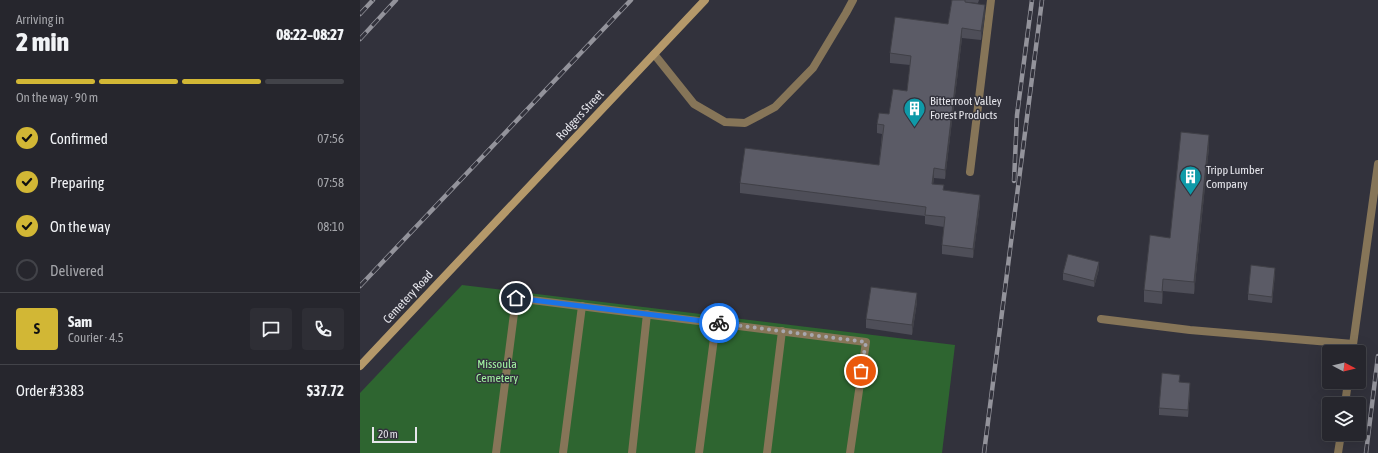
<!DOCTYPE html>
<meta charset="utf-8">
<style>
body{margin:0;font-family:"Asap Condensed",sans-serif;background:#2e2e35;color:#f1f3f6;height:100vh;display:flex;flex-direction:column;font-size:15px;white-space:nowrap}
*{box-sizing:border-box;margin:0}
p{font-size:13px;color:#a4a5aa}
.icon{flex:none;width:22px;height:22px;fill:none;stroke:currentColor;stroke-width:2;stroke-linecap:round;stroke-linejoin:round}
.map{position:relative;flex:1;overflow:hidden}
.sheet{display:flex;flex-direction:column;background:#26262d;width:360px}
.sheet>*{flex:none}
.needle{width:26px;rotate:97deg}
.buttons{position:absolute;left:962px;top:345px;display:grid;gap:8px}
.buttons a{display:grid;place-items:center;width:44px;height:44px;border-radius:4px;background:#26262d;box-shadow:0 4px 16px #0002,0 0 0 1px #424349;font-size:20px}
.scale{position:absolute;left:12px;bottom:10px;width:45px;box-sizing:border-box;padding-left:4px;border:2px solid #e6e6ec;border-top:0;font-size:11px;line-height:14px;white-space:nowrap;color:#e6e6ec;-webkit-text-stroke:3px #32323c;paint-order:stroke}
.pin{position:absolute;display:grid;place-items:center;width:34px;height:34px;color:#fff;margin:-17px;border:2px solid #fff;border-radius:50%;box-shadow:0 1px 4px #0007}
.courier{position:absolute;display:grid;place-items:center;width:40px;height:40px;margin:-20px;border:3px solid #1a73e8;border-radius:50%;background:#fff;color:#222;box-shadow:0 1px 5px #0007}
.summary em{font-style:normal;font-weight:800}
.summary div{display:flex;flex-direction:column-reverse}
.summary{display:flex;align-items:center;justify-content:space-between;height:68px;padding:0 16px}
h1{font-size:26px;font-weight:800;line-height:30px}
.bar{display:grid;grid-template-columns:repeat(4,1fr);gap:6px 4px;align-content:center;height:48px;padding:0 16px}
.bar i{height:5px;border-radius:3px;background:#424349}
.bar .on{background:#d2b735}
.bar p{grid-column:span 4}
.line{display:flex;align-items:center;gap:10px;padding:0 16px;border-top:1px solid #424349}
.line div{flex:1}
.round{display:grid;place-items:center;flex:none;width:42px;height:42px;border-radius:4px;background:#2e2e35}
ol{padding:0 16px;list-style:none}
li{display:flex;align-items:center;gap:12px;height:44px}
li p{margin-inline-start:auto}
li .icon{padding:4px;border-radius:50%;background:#d2b735;color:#111;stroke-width:4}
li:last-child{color:#a4a5aa}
li i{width:22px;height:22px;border:2px solid #424349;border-radius:50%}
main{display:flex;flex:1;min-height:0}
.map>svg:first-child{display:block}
.green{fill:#2e6530}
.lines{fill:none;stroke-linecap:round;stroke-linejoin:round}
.lane{stroke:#867558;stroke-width:8}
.secondary{stroke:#b5996a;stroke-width:8}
.rail-casing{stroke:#93939b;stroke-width:4.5}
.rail{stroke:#32323c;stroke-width:3;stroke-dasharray:9;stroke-linecap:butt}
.wall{fill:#4e4e58}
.shaded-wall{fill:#404047}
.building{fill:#5b5b66;stroke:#404047}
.done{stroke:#a7a7ae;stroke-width:4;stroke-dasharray:0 7.2}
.route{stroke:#1a73e8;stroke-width:5}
.labels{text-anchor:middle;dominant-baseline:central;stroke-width:3;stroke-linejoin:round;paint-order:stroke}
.poi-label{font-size:12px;fill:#e6e6ec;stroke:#32323c;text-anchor:start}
.street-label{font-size:12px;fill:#e6e6ec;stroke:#32323c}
.park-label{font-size:12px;fill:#a2f3a2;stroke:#32323c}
</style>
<main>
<section class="sheet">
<div class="summary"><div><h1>2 min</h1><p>Arriving in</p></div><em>08:22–08:27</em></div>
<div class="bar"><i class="on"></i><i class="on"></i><i class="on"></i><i></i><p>On the way · 90 m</p></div>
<ol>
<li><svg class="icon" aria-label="check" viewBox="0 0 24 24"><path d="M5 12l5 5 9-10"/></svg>Confirmed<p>07:56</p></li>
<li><svg class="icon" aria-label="check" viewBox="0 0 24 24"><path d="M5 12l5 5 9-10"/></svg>Preparing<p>07:58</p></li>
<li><svg class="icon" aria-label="check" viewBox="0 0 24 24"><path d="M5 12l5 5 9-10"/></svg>On the way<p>08:10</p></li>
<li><i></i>Delivered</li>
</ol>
<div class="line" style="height:72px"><b class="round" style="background:#d2b735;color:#111">S</b><div><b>Sam</b><p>Courier · 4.5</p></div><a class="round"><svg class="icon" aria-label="chat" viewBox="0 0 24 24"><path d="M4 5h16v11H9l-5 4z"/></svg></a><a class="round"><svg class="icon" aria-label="phone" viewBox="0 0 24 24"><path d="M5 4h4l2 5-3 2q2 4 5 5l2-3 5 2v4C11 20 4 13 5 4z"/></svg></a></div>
<div class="line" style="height:52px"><div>Order #3383</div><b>$37.72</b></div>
</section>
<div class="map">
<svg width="1018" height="453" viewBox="0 0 1018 453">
<rect width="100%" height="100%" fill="#32323c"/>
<!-- green -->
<path class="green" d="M102,285l493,60 -13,108h-582v-60z"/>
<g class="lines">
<!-- lane -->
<g class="lane">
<path d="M294,54l40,50 31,18 20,1 30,-16 38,-39 33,-55 7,-13"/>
<path d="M610,172l21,-172"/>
<path d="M741,319l89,11 163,14"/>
<path d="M992,352l26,-188"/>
<path d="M985,404l3,-22"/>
<path d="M136,453l20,-155 350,44 -16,111"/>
<path d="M203,453l19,-147"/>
<path d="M272,453l15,-139"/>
<path d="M339,453l17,-130"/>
<path d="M407,453l15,-122"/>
<path d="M978,453l3,-19"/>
</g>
<!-- secondary -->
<path class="secondary" d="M0,366l345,-366"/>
<defs>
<g id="rail">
<path d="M0,14l13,-14"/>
<path d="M0,39l36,-39"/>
<path d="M654,181l3,-66 15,-115"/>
<path d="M0,286l271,-286"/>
<path d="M624,453l58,-453"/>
<path d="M1006,453l12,-97"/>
</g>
</defs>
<!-- rail casing -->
<use href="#rail" class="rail-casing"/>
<!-- rail -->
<use href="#rail" class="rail"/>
</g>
<!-- wall -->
<g class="wall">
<path d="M592,0h27l-1,3 -12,-1v1l19,11 -4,26 -19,-2 -17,141 -11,-1 -1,6 11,6 36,14 -7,54 -31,-4v-9l2,-18 -19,-3v-8l-185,-23v-10l139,-18 3,-31 -5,-1v-9l12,-10 18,-23 3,-26 -20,-2v-10l58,-29z"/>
<path d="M849,147l-15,147 -31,-3 -1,13 -18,-2v-12l26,-52z"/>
<path d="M739,269l-5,18 -31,-7v-7z"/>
<path d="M915,274l-3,29 -24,-3v-6z"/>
<path d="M557,302l-5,33 -46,-7v-9z"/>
<path d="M820,382l10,8 -2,27 -29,-2v-7z"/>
</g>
<!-- shaded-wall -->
<g class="shaded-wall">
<path d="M625,5v9l-4,26v-9z"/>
<path d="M602,28v10l-17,141v-9z"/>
<path d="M849,135v12l-15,147v-12z"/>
<path d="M574,168v10l-2,15v-9z"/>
<path d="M620,195v9l-7,54v-9z"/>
<path d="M739,262v7l-5,18v-6z"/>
<path d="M915,268v6l-3,29v-6z"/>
<path d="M803,279v12l-1,13v-12z"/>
<path d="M557,293v9l-5,33v-10z"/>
<path d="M830,383v7l-2,27v-7z"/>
</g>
<!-- building -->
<g class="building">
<path d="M592,0h13v2l20,3 -4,26 -19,-3 -17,142 -11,-2 -2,16 12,1 -1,5 37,5 -7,54 -31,-4 3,-28 -20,-2 1,-8 -186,-24 5,-35 134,17 5,-40 -7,-1 2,-11 10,1 4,-25 14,2 4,-35 -21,-3 5,-36 53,7z"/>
<path d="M821,132l28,3 -15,147 -31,-3 -1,13 -18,-2 6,-55 20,3z"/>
<path d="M708,254l31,8 -5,19 -31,-8z"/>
<path d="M891,265l24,3 -3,29 -24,-3z"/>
<path d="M511,287l46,6 -5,32 -46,-6z"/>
<path d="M802,373l18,2 -1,7 11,1 -2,27 -29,-2z"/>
</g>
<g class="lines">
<!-- done -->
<path class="done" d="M359,323l147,19 -5,29"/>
<!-- route -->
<path class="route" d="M156,298l203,25"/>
</g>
<!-- icons -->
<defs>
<symbol id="building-pin" viewBox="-11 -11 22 30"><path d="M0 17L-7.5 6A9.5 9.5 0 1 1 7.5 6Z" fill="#0f9aa8" stroke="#32323c"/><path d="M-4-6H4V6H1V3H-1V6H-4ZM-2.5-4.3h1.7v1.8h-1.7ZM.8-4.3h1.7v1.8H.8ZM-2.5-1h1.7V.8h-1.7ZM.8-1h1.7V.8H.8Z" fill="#fff"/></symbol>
</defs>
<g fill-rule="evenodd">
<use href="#building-pin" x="542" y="96" width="25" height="34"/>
<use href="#building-pin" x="818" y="164" width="25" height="34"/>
</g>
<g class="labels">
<!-- poi labels -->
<g class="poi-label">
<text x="570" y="101">Bitterroot Valley<tspan x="570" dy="14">Forest Products</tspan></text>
<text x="846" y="170">Tripp Lumber<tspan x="846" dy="14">Company</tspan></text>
</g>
<!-- street labels -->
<g class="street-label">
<text transform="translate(220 115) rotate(-47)">Rodgers Street</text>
<text transform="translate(48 297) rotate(-47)">Cemetery Road</text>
</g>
<!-- park labels -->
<g class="park-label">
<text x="137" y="364">Missoula<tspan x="137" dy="14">Cemetery</tspan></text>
</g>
</g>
</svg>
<div class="buttons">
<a><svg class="needle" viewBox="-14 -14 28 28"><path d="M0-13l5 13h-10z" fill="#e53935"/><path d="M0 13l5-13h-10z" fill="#a4a5aa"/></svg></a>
<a><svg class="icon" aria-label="layers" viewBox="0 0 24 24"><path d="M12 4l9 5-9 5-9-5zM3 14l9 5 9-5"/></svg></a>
</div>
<div class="scale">20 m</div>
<div class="pin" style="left:501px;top:371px;background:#ea580c"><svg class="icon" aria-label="bag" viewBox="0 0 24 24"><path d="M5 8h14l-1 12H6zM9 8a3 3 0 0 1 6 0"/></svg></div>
<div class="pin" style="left:156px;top:298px;background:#1f2937"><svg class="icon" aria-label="home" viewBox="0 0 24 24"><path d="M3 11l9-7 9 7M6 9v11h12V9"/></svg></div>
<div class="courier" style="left:359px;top:323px"><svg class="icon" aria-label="bike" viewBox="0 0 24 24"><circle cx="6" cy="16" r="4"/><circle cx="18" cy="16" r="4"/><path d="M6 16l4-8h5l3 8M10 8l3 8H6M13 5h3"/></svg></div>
</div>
</main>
